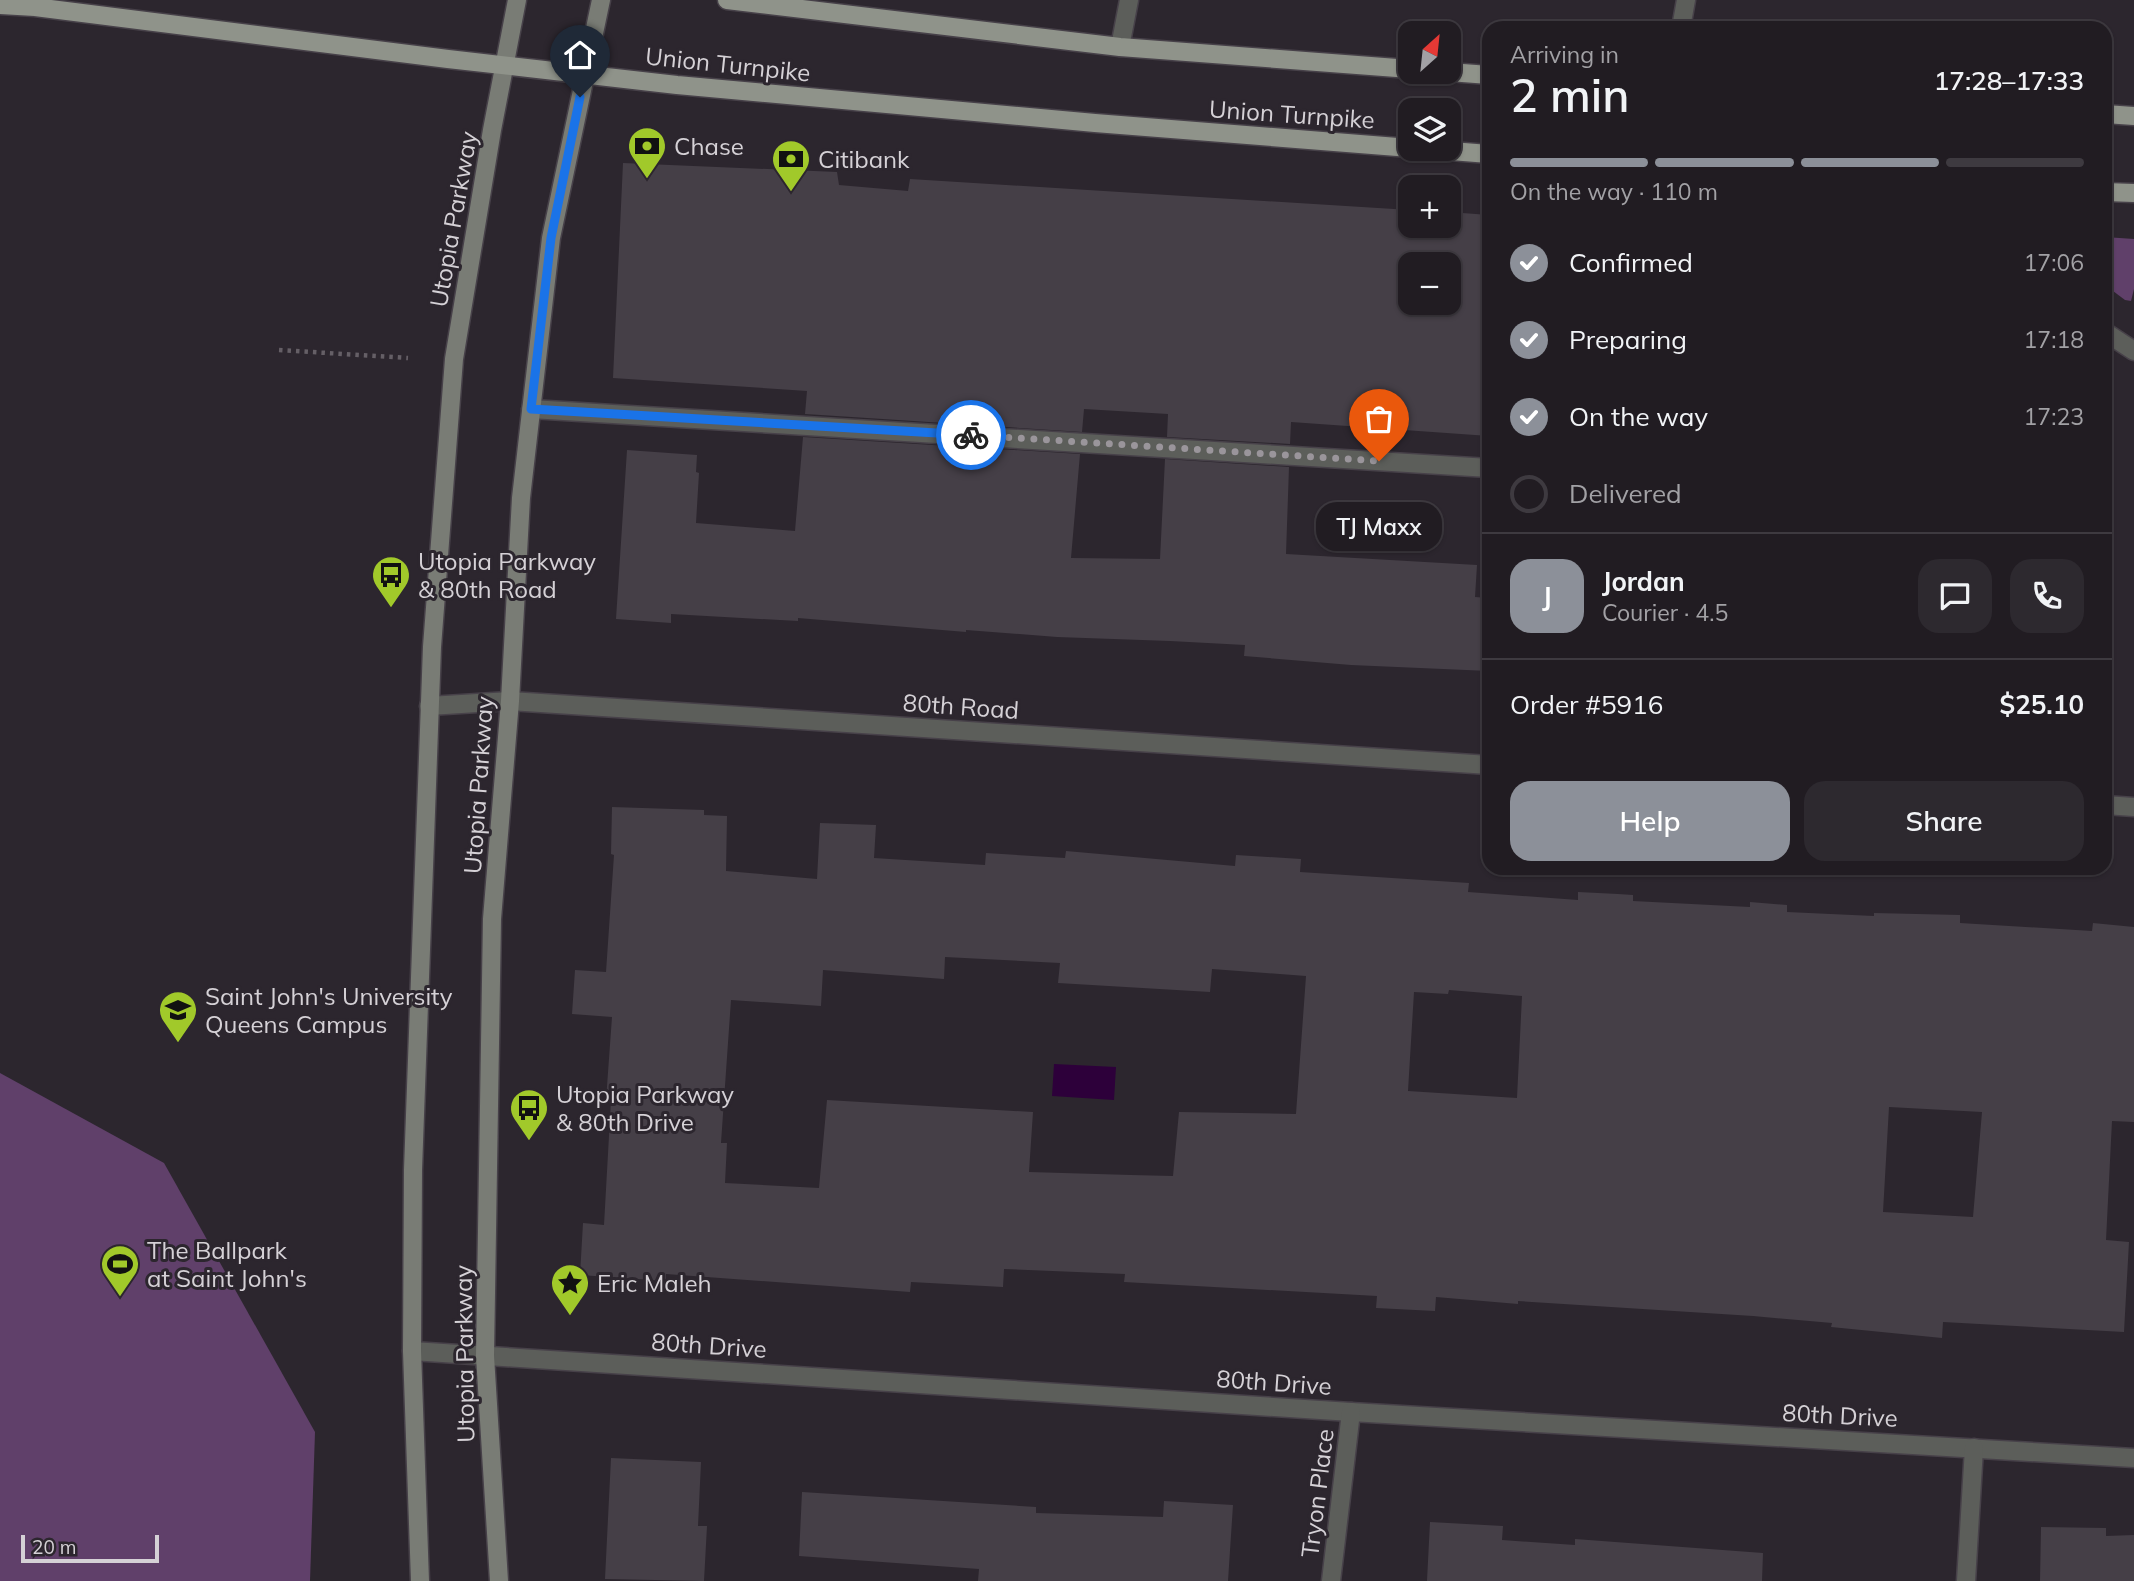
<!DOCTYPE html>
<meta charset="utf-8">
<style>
body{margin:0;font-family:Mulish,sans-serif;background:#2d292f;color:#f1f3f6;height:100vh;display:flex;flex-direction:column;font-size:26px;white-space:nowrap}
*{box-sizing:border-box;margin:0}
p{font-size:23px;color:#a2a1a5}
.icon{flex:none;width:38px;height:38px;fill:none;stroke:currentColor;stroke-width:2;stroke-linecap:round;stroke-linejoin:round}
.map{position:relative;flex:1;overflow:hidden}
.details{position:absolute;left:1482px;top:21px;width:630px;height:854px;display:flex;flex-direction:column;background:#211c22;border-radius:21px;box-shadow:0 2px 5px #0004,0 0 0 2px #3e3a40}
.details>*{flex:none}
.needle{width:46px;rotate:27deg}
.tools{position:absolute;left:1398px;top:21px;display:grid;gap:14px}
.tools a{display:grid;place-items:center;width:63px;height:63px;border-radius:14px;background:#211c22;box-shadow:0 2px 5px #0004,0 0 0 2px #3e3a40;font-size:35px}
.scale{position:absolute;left:21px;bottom:18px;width:138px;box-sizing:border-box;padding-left:7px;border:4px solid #d5d1d6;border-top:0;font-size:19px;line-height:24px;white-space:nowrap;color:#d5d1d6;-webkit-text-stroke:5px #2c262e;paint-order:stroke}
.pin{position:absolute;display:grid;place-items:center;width:60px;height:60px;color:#fff;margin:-72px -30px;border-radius:50% 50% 50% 0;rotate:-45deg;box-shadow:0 0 7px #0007}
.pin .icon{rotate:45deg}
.courier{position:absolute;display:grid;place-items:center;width:70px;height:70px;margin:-35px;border:5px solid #1a73e8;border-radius:50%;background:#fff;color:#222;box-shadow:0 2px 9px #0007}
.bubble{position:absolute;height:49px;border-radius:21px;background:#211c22;box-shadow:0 2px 5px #0004,0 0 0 2px #3e3a40;font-size:23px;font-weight:600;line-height:49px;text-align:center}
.summary em{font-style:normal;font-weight:600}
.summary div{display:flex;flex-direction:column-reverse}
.summary{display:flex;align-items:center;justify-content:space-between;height:119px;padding:0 28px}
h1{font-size:46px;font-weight:600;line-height:52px}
.bar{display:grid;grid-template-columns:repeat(4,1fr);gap:10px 7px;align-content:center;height:84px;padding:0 28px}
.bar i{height:9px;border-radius:5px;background:#3e3a40}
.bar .on{background:#8c9099}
.bar p{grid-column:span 4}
.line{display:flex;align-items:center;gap:18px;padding:0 28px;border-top:2px solid #3e3a40}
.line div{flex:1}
.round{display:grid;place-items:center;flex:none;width:74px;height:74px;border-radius:21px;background:#2d292f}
ol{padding:0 28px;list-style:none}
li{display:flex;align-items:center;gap:21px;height:77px}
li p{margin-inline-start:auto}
li .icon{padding:7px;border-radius:50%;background:#8c9099;color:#fff;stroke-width:4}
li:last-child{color:#a2a1a5}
li i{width:38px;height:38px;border:4px solid #3e3a40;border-radius:50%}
.button{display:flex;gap:14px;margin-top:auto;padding:14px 28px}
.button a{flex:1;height:80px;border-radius:21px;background:#8c9099;color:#fff;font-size:28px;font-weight:600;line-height:80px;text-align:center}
.button a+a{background:#2d292f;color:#f1f3f6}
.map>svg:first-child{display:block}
.green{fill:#60406a}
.water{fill:#2d003a}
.building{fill:#453f47;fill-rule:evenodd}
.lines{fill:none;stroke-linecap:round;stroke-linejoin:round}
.service-casing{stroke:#474149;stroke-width:21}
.minor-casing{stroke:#474149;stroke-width:21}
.secondary-casing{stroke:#474149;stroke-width:21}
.primary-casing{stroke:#474149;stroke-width:21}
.path{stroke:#655f66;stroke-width:4.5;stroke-dasharray:3.5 5;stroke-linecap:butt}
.service{stroke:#5c5e5a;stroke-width:18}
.minor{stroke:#5c5e5a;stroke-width:18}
.secondary{stroke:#797c75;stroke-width:18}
.primary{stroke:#8f938a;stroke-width:18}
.done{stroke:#9a959b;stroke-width:7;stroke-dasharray:0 12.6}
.route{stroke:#1a73e8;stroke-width:9}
.labels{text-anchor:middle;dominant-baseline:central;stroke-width:6;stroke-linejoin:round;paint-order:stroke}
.street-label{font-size:24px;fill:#d5d1d6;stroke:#2c262e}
.poi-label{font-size:24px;fill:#d5d1d6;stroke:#2c262e;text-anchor:start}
</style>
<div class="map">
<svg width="2134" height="1581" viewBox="0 0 2134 1581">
<rect width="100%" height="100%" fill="#2c262e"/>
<!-- green -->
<g class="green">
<path d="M2105,237l29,2v50l-3,12 -6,-1 -20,-15z"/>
<path d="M0,1073l164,90 151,269 -5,149h-310z"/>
</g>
<!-- water -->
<path class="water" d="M1054,1064l62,3 -2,33 -62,-4z"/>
<!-- building -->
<g class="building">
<path d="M623,163l214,9 2,13 69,6 2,-12 500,31v16h39v-14l40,3v221l-198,-14 -1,22 -123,-7 1,-23 -84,-5 -2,23 -277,-18 2,-23 -194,-13zM1410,264h39v39h-39z"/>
<path d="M803,437l277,17 -9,104 89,1 5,-100 124,8 -3,87 191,11 -2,32 14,1v73l-138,-6 -107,-9 1,-11 -75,-4 -113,-4 -91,-7v2l-168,-14v3l-127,-7v9l-55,-4 11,-169 70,5 -1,17 3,1 -3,50 99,8z"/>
<path d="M612,807l92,3v5l23,1 -1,55 91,8 3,-56 56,2 -2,33 111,7 1,-12 79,5 1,-7 169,15 1,-11 65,4 -1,13 169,11 -1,9 110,8v-8l40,2 15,1v6l117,6v-5l37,3v7l87,4v-3l86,2v8l132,8 1,-8 41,4v195l-22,-1 -6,119 23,2 -5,90 -181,-10 -1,16 -111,-11 1,-4 -79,-7 -235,-15v3l-82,-7 -1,14 -59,-3 1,-12 -253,-14 1,-8 -121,-5 -1,18 -92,-5 -1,10 -244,-18v7l-86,-6 3,-52 21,2 7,-125h-5l6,-83 -40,-3 3,-44 31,2 8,-117 -3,-1zM945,957l115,6 -2,20 152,9 2,-23 94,7 -10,138 -117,-2 -6,64 -42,-1 -102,-3 4,-60 -206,-12 -8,88 -94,-5 2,-40h-6l10,-143 90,6 2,-36 121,9zM1449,990l73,6 -5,102 -109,-7 6,-99 34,2zM1889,1107l93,5 -9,105 -90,-5z"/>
<path d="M611,1458l90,4 -3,64h9l-3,55 -99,-2z"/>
<path d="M802,1492l234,15v6l127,4 1,-16 69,4 -5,76h-250l1,-12 -180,-13z"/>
<path d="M1430,1522l73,4 -1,14 73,5v-6l188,14 -1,28h-335z"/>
<path d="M2041,1527l65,1v8l28,-1v46h-94z"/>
</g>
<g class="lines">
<defs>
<path id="service" d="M531,409l958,59"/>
<g id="minor">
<path d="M1681,28l5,-28"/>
<path d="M1120,47l9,-47"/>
<path d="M2105,332l29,19"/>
<path d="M429,706l81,-5 979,64"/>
<path d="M2105,805l29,2"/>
<path d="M412,1351l939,61 783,46"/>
<path d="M1331,1581l20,-169"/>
<path d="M1966,1581l8,-133"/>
</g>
<g id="secondary">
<path d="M420,1581l-8,-230 1,-181 19,-523 22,-288 38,-229 25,-130"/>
<path d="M499,1581l-14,-225 7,-437 18,-218 11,-203 30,-260 50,-238"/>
</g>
<g id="primary">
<path d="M727,0l393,47 290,22"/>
<path d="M0,5l35,2 413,52 229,26 418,38 315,25"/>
<path d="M1449,72l40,3"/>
<path d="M2105,114l29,2"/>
<path d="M1425,149l64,5"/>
<path d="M2105,192l29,1"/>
</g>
</defs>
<!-- service casing -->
<use href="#service" class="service-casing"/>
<!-- minor casing -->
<use href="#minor" class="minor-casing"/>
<!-- secondary casing -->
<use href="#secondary" class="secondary-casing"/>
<!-- primary casing -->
<use href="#primary" class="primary-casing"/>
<!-- path -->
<path class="path" d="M279,350l129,8"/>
<!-- service -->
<use href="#service" class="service"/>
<!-- minor -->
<use href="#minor" class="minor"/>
<!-- secondary -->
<use href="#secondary" class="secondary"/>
<!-- primary -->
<use href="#primary" class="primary"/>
</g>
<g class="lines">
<!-- done -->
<path class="done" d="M971,435l408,26"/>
<!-- route -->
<path class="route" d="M580,97l-29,141 -20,171 440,26"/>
</g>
<!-- icons -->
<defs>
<symbol id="bank-pin" viewBox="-11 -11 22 30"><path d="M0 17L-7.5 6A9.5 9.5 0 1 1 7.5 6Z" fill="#a1c92a" stroke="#2c262e"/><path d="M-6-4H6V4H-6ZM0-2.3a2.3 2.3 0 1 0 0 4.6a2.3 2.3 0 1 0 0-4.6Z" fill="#111"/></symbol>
<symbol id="bus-pin" viewBox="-11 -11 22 30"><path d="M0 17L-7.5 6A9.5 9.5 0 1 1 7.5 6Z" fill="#a1c92a" stroke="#2c262e"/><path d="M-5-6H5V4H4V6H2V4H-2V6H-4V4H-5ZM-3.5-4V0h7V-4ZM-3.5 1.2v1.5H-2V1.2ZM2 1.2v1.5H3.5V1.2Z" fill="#111"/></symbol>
<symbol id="university-pin" viewBox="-11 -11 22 30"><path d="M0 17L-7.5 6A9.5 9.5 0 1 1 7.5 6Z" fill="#a1c92a" stroke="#2c262e"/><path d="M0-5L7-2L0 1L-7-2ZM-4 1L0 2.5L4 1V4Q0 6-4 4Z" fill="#111"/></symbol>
<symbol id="stadium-pin" viewBox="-11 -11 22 30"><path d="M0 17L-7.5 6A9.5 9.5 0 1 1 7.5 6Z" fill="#a1c92a" stroke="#2c262e"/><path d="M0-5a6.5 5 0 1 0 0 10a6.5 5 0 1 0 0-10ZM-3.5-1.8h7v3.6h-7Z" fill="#111"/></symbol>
<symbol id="sight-pin" viewBox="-11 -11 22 30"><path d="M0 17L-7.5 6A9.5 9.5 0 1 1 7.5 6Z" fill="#a1c92a" stroke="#2c262e"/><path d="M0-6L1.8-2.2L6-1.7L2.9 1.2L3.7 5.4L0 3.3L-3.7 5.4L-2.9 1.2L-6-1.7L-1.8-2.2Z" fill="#111"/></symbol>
</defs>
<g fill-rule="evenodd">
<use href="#bank-pin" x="625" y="124" width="44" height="60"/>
<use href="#bank-pin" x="769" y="137" width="44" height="60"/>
<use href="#bus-pin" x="369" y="553" width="44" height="60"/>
<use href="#university-pin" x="156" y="988" width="44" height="60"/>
<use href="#bus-pin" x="507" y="1086" width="44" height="60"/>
<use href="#stadium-pin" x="98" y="1242" width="44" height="60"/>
<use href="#sight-pin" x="548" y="1261" width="44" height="60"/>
</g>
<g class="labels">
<!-- street labels -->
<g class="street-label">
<text transform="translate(728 64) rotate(6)">Union Turnpike</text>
<text transform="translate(1292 114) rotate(4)">Union Turnpike</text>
<text transform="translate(453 219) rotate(-80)">Utopia Parkway</text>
<text transform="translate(961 706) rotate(4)">80th Road</text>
<text transform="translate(478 785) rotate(-86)">Utopia Parkway</text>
<text transform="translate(709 1345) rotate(4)">80th Drive</text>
<text transform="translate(464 1354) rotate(-91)">Utopia Parkway</text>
<text transform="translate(1274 1382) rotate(4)">80th Drive</text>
<text transform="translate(1840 1415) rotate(3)">80th Drive</text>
<text transform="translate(1317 1493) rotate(-83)">Tryon Place</text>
</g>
<!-- poi labels -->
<g class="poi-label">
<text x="674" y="146">Chase</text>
<text x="818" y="159">Citibank</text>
<text x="418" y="561">Utopia Parkway<tspan x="418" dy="28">&amp; 80th Road</tspan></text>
<text x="205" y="996">Saint John's University<tspan x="205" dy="28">Queens Campus</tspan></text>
<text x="556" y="1094">Utopia Parkway<tspan x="556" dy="28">&amp; 80th Drive</tspan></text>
<text x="147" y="1250">The Ballpark<tspan x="147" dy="28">at Saint John's</tspan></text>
<text x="597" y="1283">Eric Maleh</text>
</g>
</g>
</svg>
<div class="tools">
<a><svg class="needle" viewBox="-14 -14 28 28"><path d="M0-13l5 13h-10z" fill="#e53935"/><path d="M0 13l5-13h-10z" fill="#a2a1a5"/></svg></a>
<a><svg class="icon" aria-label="layers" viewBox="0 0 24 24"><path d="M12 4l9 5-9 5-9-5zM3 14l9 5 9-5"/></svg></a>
<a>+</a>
<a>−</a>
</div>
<div class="scale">20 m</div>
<div class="pin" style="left:1379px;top:461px;background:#ea580c"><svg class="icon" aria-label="bag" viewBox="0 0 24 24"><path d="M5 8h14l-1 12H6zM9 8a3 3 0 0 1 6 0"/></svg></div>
<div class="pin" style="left:580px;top:97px;background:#1f2937"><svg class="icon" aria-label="home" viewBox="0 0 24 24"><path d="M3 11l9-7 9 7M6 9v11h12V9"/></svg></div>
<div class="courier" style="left:971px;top:435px"><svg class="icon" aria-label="bike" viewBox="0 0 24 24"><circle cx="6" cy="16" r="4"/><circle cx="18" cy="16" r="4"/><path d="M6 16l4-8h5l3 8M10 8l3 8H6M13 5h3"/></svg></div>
<div class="bubble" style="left:1316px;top:502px;width:126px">TJ Maxx</div>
<section class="details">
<div class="summary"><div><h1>2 min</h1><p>Arriving in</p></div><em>17:28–17:33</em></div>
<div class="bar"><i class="on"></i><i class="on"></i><i class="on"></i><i></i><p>On the way · 110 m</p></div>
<ol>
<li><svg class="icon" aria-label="check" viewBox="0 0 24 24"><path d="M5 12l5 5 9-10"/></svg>Confirmed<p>17:06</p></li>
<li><svg class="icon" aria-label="check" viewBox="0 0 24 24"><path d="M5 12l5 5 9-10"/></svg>Preparing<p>17:18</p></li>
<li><svg class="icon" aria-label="check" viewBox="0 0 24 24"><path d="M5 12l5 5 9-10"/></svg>On the way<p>17:23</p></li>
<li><i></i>Delivered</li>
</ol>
<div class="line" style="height:126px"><b class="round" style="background:#8c9099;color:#fff">J</b><div><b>Jordan</b><p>Courier · 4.5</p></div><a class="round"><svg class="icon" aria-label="chat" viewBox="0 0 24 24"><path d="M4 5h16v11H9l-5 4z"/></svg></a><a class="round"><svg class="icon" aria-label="phone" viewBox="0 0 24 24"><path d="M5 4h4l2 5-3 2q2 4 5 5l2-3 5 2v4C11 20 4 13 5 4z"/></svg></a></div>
<div class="line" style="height:91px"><div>Order #5916</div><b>$25.10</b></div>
<div class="button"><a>Help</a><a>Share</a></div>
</section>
</div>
